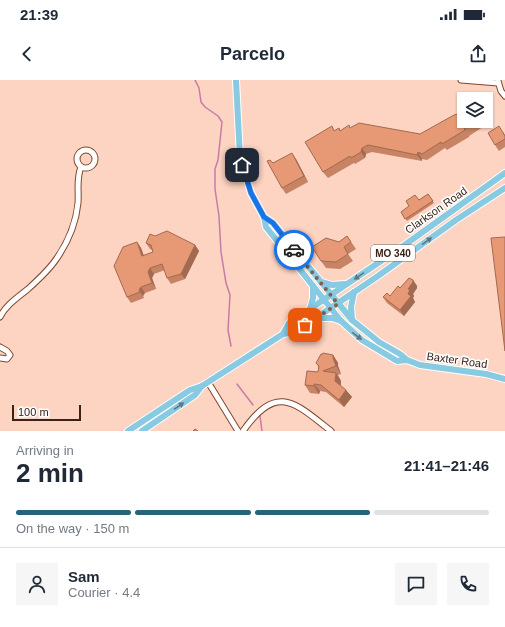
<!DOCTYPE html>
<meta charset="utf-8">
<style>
body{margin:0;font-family:Arial,sans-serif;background:#f6f6f7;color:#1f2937;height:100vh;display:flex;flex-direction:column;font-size:15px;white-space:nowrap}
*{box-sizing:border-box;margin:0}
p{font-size:13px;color:#747a83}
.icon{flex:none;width:22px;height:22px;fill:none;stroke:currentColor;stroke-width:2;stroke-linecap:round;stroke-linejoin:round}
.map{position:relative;height:351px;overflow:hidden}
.panel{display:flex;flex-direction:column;background:#fff;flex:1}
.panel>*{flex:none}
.tools{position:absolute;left:457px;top:12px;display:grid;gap:8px}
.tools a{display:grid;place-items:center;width:36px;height:36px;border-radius:0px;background:#fff;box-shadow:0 1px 3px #0004;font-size:20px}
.scale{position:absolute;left:12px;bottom:10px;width:69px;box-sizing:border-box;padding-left:4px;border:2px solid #3b2216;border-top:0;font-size:11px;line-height:14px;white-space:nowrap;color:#3b2216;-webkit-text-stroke:3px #fefefe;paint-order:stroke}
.pin{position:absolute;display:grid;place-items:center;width:34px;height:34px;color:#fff;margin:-17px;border-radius:8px;box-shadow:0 2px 6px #0006}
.courier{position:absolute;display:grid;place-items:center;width:40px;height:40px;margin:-20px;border:3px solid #1a73e8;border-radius:50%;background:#fff;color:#222;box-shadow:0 1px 5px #0007}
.headline em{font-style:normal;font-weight:700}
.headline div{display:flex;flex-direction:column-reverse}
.headline{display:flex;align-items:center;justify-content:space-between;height:68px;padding:0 16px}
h1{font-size:26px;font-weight:700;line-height:30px}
.bar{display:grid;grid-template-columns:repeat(4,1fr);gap:6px 4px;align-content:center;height:48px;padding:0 16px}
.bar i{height:5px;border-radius:3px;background:#e0e1e3}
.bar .active{background:#256479}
.bar p{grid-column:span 4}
.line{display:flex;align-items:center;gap:10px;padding:0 16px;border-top:1px solid #e0e1e3}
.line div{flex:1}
.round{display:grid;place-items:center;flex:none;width:42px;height:42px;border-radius:0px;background:#f6f6f7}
.status{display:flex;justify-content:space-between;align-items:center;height:28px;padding:0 20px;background:#fff;direction:ltr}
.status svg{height:11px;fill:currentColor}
header{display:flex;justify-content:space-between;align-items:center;height:52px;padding:0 16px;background:#fff;font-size:18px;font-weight:700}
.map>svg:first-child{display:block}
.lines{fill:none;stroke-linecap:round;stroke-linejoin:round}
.stream{stroke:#c77ca7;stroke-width:1.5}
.minor-casing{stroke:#81472d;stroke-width:7}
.major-casing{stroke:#fff;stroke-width:8}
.minor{stroke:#fff;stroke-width:5}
.major{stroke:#87cae1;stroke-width:6}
.wall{fill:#c78364}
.shaded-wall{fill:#a26a51}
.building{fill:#e79874;stroke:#a26a51}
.oneway{fill:#61767c}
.done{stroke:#7f6052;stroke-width:4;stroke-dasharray:0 7.2}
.route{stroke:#1a73e8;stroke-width:5}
.labels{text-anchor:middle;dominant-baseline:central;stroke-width:3.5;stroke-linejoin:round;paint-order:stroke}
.shield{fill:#fefefe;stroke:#76645c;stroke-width:1}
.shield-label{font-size:10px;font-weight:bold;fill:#3b2216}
.street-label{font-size:11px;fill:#3b2216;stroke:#fefefe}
</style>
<div class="status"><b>21:39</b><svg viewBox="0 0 49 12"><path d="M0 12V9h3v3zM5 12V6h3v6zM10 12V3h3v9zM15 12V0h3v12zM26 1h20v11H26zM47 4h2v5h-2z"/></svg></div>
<header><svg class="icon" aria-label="back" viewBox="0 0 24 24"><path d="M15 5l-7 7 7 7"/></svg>Parcelo<svg class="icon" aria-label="share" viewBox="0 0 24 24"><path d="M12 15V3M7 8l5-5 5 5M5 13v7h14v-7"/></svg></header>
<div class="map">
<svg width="505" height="351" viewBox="0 0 505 351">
<rect width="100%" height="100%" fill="#fdd3c1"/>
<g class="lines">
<!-- stream -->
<g class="stream">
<path d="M195,0l4,8 2,14 4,5 13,9 4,6 -4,38 -3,9v20l4,27 2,36 5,31 4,12 -2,35 3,16"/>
<path d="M237,304l16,21"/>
<path d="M260,336l2,15"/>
</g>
<defs>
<g id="minor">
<path d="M461,0l37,3"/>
<path d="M498,1l3,10 4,5"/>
<circle cx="86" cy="79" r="9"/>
<path d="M0,237c6,-12 17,-19 28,-28 10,-9 22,-20 29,-31 11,-16 19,-35 21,-55 1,-12 -2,-24 3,-36"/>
<path d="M0,267l7,4 3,4 -3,4 -7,-1"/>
<path d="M208,302l30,49"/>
<path d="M243,351c34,-48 51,-29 88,0"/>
</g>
<g id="major">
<path d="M236,0l4,77 11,36 13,24 2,10 75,94 21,19 35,21 10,-1 13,5 66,9 19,5"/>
<path d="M264,137l9,6 79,97 27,22 21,12 7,6"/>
<path d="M321,202l11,3 13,-1"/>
<path d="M310,229l3,-11v-12"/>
<path d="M316,238h16l9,3"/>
<path d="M352,240l-1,-13 3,-15"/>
<path d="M283,254l6,-11 110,-74 106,-76"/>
<path d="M128,351l62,-41 12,-4 81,-52 12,-2 83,-56 78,-56 49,-32"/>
<path d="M142,351l53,-36 7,-9"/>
</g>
</defs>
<!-- minor casing -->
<use href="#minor" class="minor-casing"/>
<!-- major casing -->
<use href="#major" class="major-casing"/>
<!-- minor -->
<use href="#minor" class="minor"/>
<!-- major -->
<use href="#major" class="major"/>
</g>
<!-- wall -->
<g class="wall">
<path d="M486,36l3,4 -1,3 -6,2 1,2 -14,9v1l-22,13 -2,-2 -18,12 -5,-1v2l-50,-9 -6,2 -1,4 -10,6 -1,-1 -26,15 -5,-6 9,-46 2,5h6l10,-3 70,6 44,-13h22z"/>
<path d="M503,52l2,3v12l-6,4 -4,-6z"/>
<path d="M296,79l12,23 -22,12 -4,-6 -9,-25z"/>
<path d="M428,114l6,9 -27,18 -6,-9z"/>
<path d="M155,156l40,9 4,6 -14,28 -14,5 -4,-6 -2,-8 -11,4 -2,4 4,11 -11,4 -2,3 1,2 -13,5 -4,-6 10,-55 4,6 3,8 9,-4 -1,-2 -2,-1 -4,-6z"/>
<path d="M347,156l9,13 -8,5 5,7 -13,8 -14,-1 -5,-7 18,-19z"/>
<path d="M413,200l4,6v2l-4,6 1,2 -1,2 2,4 -11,14 -17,-13 -4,-6 7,-1 10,-8z"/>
<path d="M333,275l5,8v3l3,8 -3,1 3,6v5l11,11 -8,10 -18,-15 -6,-1 -1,3 -9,-1 -5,-8 13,-13 1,-4 -3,-5z"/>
</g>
<!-- shaded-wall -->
<g class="shaded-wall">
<path d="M486,36l3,4 -1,3 -2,-3z"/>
<path d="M362,68l4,6 -1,4 -4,-6z"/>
<path d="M418,72l4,7v2l-5,-6z"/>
<path d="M292,73l4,6 12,23 -4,-6z"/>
<path d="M137,162l4,6 5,14 -4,-6z"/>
<path d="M195,165l4,6 -14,28 -4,-5z"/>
<path d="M150,188l4,6 -2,4 4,11 -4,-6 -4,-11z"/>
<path d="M413,200l4,6v2l-4,6 1,2 -1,2 2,4 -11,14 -4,-6 8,-16v-5z"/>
<path d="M141,207l4,6 -2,3 1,2 -5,-8z"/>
<path d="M333,275l5,8v3l3,8 -5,-8 -3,-8z"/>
<path d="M336,293l5,8 -1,8 -5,-8z"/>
<path d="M314,304l6,7 -1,3 -5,-8z"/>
<path d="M346,310l6,7 -8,10 -5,-7z"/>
</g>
<!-- building -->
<g class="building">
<path d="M464,33v8h14l-14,8 1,1 -23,14 -1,-2 -19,12 -4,-2 -1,3 -49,-10 -6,3 -1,4 -10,6 -1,-2 -27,16 -18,-30 27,-16 2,5 5,-3 1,3 9,-6 1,3 9,-5 61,11 34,-19z"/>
<path d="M499,46l6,10v3l-10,6 -7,-12z"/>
<path d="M292,73l12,23 -22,12 -15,-27 3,-1 3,3z"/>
<path d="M428,114l5,7 -28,18 -4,-7 8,-6 -3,-5 9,-6 4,5z"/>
<path d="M167,151l28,14 -14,29 -14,4 -5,-14 -12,4 -2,4 4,11 -11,4 -2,3 1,2 -13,5 -13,-31 9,-19 14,-5 5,14 11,-4 -2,-7 -5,-2 4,-9 5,2z"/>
<path d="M347,156l4,6 -7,5 4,7 -12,8 -15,-1 -9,-14 14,-9 13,4z"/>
<path d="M505,157v114l-14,-113z"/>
<path d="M409,198l4,2v2l-5,7 2,1 -2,4 3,2 -11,14 -17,-13 4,-4 3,3 8,-10 2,2z"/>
<path d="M323,273l10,2v3l3,8 -13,5 13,2 -1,8 11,9 -7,10 -18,-15 -7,-1v2l-9,-1 2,-14 11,1 1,-6 -3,-3 5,-9h2z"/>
<path d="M195,349l3,2h-5z"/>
</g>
<!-- one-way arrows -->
<defs><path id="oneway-solid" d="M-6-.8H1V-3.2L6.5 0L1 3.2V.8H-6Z"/></defs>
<g class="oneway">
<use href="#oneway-solid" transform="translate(427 161) rotate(-36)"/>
<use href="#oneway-solid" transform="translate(359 196) rotate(146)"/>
<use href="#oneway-solid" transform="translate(357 256) rotate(38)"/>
<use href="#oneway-solid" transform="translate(179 326) rotate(-34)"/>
</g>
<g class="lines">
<!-- done -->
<path class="done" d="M294,170l44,54 -33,21"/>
<!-- route -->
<path class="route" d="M242,85l9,28 13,24 9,6 21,27"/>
</g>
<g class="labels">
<!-- shield labels -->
<rect class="shield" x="371" y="165" width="44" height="16" rx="3"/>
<g class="shield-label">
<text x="393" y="173">MO 340</text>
</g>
<!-- street labels -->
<g class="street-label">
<text transform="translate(436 130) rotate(-35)">Clarkson Road</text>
<text transform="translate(457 280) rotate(8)">Baxter Road</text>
</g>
</g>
</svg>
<div class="tools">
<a><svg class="icon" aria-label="layers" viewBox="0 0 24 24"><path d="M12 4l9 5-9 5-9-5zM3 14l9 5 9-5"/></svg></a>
</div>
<div class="scale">100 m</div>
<div class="pin" style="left:305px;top:245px;background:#ea580c"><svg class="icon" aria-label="bag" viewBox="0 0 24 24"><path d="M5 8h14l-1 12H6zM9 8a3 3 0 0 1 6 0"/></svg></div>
<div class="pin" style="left:242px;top:85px;background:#1f2937"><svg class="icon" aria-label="home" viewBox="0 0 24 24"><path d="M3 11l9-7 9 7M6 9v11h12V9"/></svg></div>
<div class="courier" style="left:294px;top:170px"><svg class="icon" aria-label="car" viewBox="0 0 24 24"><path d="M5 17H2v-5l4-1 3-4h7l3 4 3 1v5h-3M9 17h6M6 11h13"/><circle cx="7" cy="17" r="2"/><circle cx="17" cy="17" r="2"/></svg></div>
</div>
<section class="panel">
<div class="headline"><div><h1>2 min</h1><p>Arriving in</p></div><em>21:41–21:46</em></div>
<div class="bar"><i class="active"></i><i class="active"></i><i class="active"></i><i></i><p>On the way · 150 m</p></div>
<div class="line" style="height:72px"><a class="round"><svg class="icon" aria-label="person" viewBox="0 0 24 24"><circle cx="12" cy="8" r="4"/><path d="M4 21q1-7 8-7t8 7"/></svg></a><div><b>Sam</b><p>Courier · 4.4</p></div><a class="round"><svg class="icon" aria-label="chat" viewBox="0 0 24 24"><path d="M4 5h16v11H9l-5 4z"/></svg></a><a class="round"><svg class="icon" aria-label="phone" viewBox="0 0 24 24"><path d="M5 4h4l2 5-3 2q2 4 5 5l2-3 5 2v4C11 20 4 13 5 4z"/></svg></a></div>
</section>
